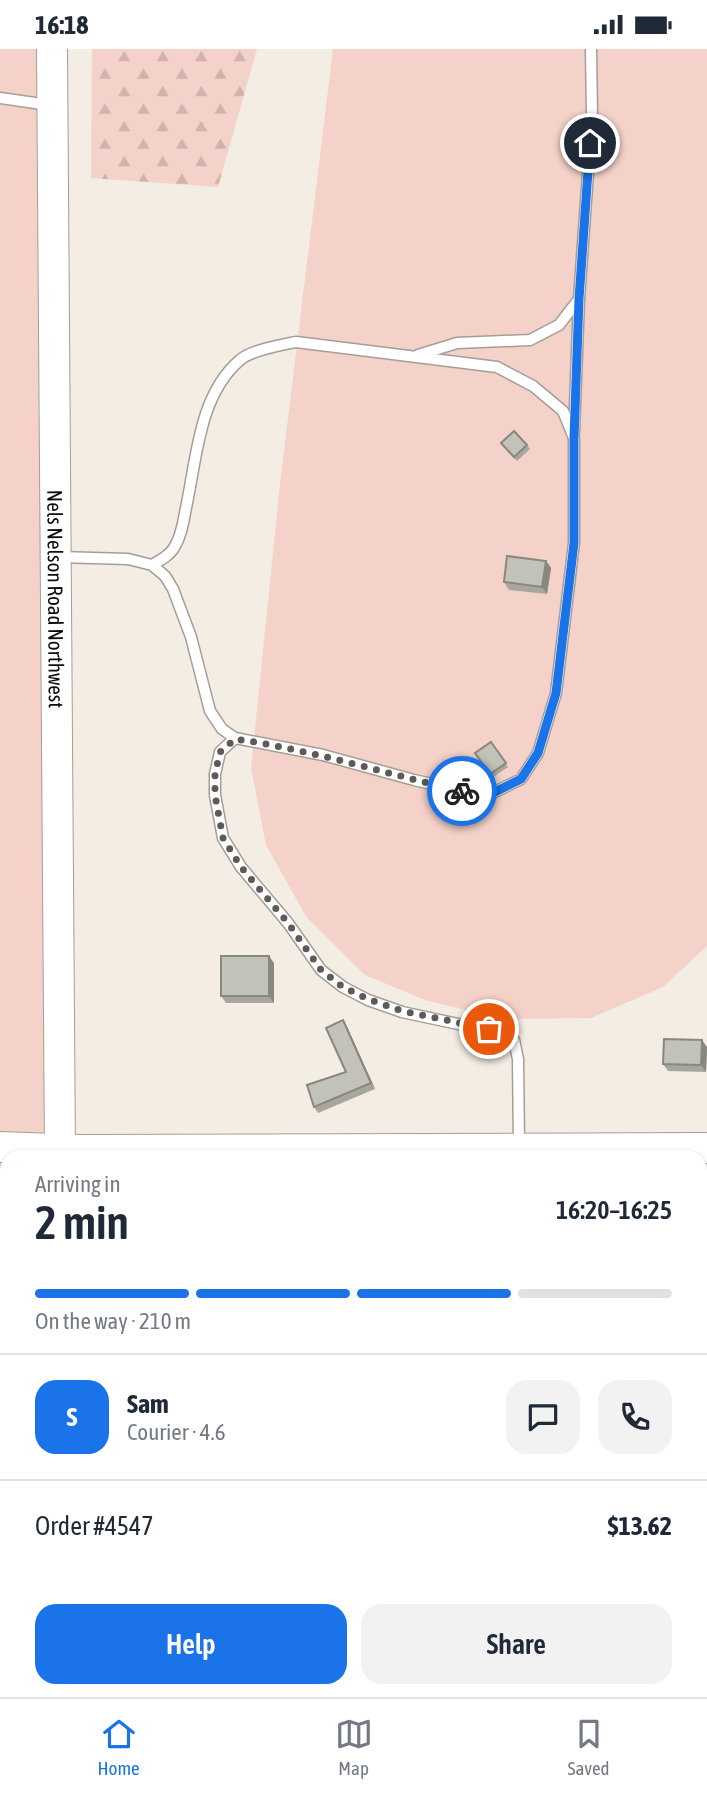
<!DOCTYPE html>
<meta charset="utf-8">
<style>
body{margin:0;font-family:"Asap Condensed",sans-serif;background:#f2f2f3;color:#1f2937;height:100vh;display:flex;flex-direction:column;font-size:26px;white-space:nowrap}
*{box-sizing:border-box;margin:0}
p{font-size:23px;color:#747a83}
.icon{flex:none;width:38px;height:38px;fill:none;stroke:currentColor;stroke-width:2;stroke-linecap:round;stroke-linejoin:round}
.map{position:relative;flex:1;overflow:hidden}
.sheet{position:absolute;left:0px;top:1101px;width:707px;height:548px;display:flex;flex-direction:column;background:#fff;border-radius:21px 21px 0 0;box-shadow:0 2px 5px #0004}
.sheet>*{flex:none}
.pin{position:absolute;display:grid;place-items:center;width:60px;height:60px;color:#fff;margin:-30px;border:4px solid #fff;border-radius:50%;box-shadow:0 2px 7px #0007}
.courier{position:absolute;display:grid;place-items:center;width:70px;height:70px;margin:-35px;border:5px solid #1a73e8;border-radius:50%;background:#fff;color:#222;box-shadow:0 2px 9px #0007}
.headline em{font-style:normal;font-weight:600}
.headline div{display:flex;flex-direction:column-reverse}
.headline{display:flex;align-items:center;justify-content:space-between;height:119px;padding:0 35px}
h1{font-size:46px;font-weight:600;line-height:52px}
.bar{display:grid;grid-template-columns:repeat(4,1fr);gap:10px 7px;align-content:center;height:84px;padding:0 35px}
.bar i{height:9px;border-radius:5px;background:#e0e1e3}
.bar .current{background:#1a73e8}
.bar p{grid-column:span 4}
.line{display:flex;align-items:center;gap:18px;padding:0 35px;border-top:2px solid #e0e1e3}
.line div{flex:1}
.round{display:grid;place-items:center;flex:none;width:74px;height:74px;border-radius:21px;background:#f2f2f3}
.primary-button{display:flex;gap:14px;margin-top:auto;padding:14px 35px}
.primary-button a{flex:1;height:80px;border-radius:21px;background:#1a73e8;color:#fff;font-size:28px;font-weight:600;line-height:80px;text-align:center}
.primary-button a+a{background:#f2f2f3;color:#1f2937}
.status{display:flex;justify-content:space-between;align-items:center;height:49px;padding:0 35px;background:#fff;direction:ltr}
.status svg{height:19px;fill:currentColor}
.tab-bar{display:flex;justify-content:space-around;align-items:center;height:98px;border-top:2px solid #e0e1e3;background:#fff;font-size:19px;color:#747a83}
.tab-bar a{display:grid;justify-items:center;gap:4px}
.tab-bar .current{color:#1a73e8}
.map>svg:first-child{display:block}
.forest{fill:url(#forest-firs)}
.park{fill:#f5d2c9}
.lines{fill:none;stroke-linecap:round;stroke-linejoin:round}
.lane-casing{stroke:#a49e96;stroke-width:13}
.street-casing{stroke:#a49e96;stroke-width:24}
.secondary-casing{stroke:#a49e96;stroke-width:32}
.lane{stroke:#fff;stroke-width:10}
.street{stroke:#fff;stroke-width:21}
.secondary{stroke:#fff;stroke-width:30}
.wall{fill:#a7a79e}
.shaded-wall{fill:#888881}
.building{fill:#c2c2b8;stroke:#888881;stroke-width:2}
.done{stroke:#5e5b56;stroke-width:7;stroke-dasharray:0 12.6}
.route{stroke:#1a73e8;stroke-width:9}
.labels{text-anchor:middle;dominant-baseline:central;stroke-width:5;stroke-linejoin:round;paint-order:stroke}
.street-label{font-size:21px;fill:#0e0c09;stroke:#fefbf5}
</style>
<div class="status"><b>16:18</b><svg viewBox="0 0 49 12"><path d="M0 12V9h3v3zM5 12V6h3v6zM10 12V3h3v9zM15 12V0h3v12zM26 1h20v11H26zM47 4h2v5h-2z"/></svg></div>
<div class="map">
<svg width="707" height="1648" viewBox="0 0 707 1648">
<defs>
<pattern id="forest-firs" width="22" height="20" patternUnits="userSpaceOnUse" patternTransform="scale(1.75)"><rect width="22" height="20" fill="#f5d2c9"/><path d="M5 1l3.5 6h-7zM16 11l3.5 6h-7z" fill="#d1b3ab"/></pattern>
</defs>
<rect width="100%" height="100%" fill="#f3ede4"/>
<!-- forest -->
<g class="forest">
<path d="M92,0h165l-39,138 -127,-9z"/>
<path d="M76,1642h143l-1,6h-142z"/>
<path d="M315,1642h97l-3,6h-70l-29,-2z"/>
</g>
<!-- park -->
<g class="park">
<path d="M0,0h52l8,1108h-53v534h50v6h-57z"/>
<path d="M333,0h374v897l-44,41 -72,31 -89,1 -77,-19 -60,-25 -58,-57 -41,-73 -15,-77 29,-284z"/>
</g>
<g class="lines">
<defs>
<g id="lane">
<path d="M0,49l49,7"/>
<path d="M418,306l39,-12 73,-3 29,-15 20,-26 13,-182 -1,-68"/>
<path d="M574,383l5,-133"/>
<path d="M59,508l69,2 24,6 13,11 8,13 18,48 19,74 12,18 13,9 88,17 91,25 58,13 23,-1 26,-13 17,-26 18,-60 18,-150v-105l-11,-27 -30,-25 -36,-19 -201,-25c-15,3 -45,8 -56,18 -40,34 -43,94 -53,143 -3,13 -4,29 -11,41 -4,10 -15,16 -24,21"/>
<path d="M235,689l-15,14 -5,22v21l8,43 18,29 47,56 33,47 22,17 25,13 34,12 70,15 34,5 8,8 4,19 1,87"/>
<path d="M0,1211l3,10 2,427"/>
</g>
<g id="street">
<path d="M700,1581l7,1"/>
<path d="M562,1648l1,-6"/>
</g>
<g id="secondary">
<path id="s1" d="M52,0l8,1108"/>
<path d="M0,1098l80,3 627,-2"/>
<path d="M57,1648v-6"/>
</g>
</defs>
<!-- lane casing -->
<use href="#lane" class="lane-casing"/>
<!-- street casing -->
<use href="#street" class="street-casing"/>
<!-- secondary casing -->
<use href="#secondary" class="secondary-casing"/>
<!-- lane -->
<use href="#lane" class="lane"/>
<!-- street -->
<use href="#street" class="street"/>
<!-- secondary -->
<use href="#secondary" class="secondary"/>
</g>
<!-- wall -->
<g class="wall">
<path d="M501,394l26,2 3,4 -13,12z"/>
<path d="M546,512l5,7 -4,26 -38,-4 -5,-8z"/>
<path d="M491,693l17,25 -16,11 -17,-25z"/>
<path d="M274,914v40h-48l-5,-7z"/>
<path d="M347,978l28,62 -57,24 -4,-6 32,-35z"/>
<path d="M707,998l-1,25 -38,-1 -5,-7z"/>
<path d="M707,1495v41l-5,-1 -2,-3v-19z"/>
</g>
<!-- shaded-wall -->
<g class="shaded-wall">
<path d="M546,512l5,7 -4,26 -5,-7z"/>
<path d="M269,907l5,7v40l-5,-7z"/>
<path d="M343,971l4,7 28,62 -4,-6z"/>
<path d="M702,991l5,7 -1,25 -5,-7z"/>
<path d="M492,1642h6l-1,6h-5z"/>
</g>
<!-- building -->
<g class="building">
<path d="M514,382l13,14 -13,12 -13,-14z"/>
<path d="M507,507l39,5 -4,26 -38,-5z"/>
<path d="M491,693l15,21 -16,11 -15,-21z"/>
<rect x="221" y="907" width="48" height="40"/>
<path d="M343,971l28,63 -57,24 -7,-22 39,-13 -20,-44z"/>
<path d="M664,990l38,1 -1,25 -38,-1z"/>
<path d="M703,1495h4v35l-7,-1v-16z"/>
<rect x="456" y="1642" width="36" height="6"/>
<path d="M633,1642h27l47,4v2h-74z"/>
</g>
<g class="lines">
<!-- done -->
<path class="done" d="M462,742c-76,-17 -149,-41 -227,-52l-15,13 -5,22v21l8,43 18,29 47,56 33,47 22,17 25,12 34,12 87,18"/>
<!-- route -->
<path class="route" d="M462,742l10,2 23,-1 26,-13 17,-26 18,-60 18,-150v-105l5,-139 11,-156"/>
</g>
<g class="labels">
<!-- street labels -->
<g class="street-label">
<text stroke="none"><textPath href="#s1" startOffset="550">Nels Nelson Road Northwest</textPath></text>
</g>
</g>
</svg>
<div class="pin" style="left:489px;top:980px;background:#ea580c"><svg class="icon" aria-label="bag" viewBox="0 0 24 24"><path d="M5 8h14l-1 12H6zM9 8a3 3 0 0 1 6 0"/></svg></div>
<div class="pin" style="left:590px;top:94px;background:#1f2937"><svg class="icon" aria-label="home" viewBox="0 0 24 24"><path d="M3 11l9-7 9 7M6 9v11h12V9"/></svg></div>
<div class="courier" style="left:462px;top:742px"><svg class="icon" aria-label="bike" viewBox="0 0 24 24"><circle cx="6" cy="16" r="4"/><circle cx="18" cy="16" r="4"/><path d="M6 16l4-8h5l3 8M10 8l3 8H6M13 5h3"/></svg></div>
<section class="sheet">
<div class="headline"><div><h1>2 min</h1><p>Arriving in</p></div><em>16:20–16:25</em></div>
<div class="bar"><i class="current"></i><i class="current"></i><i class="current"></i><i></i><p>On the way · 210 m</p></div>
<div class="line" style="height:126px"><b class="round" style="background:#1a73e8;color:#fff">S</b><div><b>Sam</b><p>Courier · 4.6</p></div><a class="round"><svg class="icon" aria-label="chat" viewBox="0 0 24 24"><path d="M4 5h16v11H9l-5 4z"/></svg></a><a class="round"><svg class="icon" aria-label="phone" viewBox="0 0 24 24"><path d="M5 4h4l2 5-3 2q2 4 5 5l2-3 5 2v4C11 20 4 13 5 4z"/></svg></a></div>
<div class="line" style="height:91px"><div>Order #4547</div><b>$13.62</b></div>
<div class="primary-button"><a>Help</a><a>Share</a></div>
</section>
</div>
<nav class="tab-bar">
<a class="current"><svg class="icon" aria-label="home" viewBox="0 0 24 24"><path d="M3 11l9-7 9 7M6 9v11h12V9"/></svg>Home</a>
<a><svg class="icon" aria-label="map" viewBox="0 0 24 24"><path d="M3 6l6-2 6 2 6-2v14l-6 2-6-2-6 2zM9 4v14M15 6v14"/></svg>Map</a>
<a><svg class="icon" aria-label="saved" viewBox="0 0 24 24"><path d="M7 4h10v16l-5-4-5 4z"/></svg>Saved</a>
</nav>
